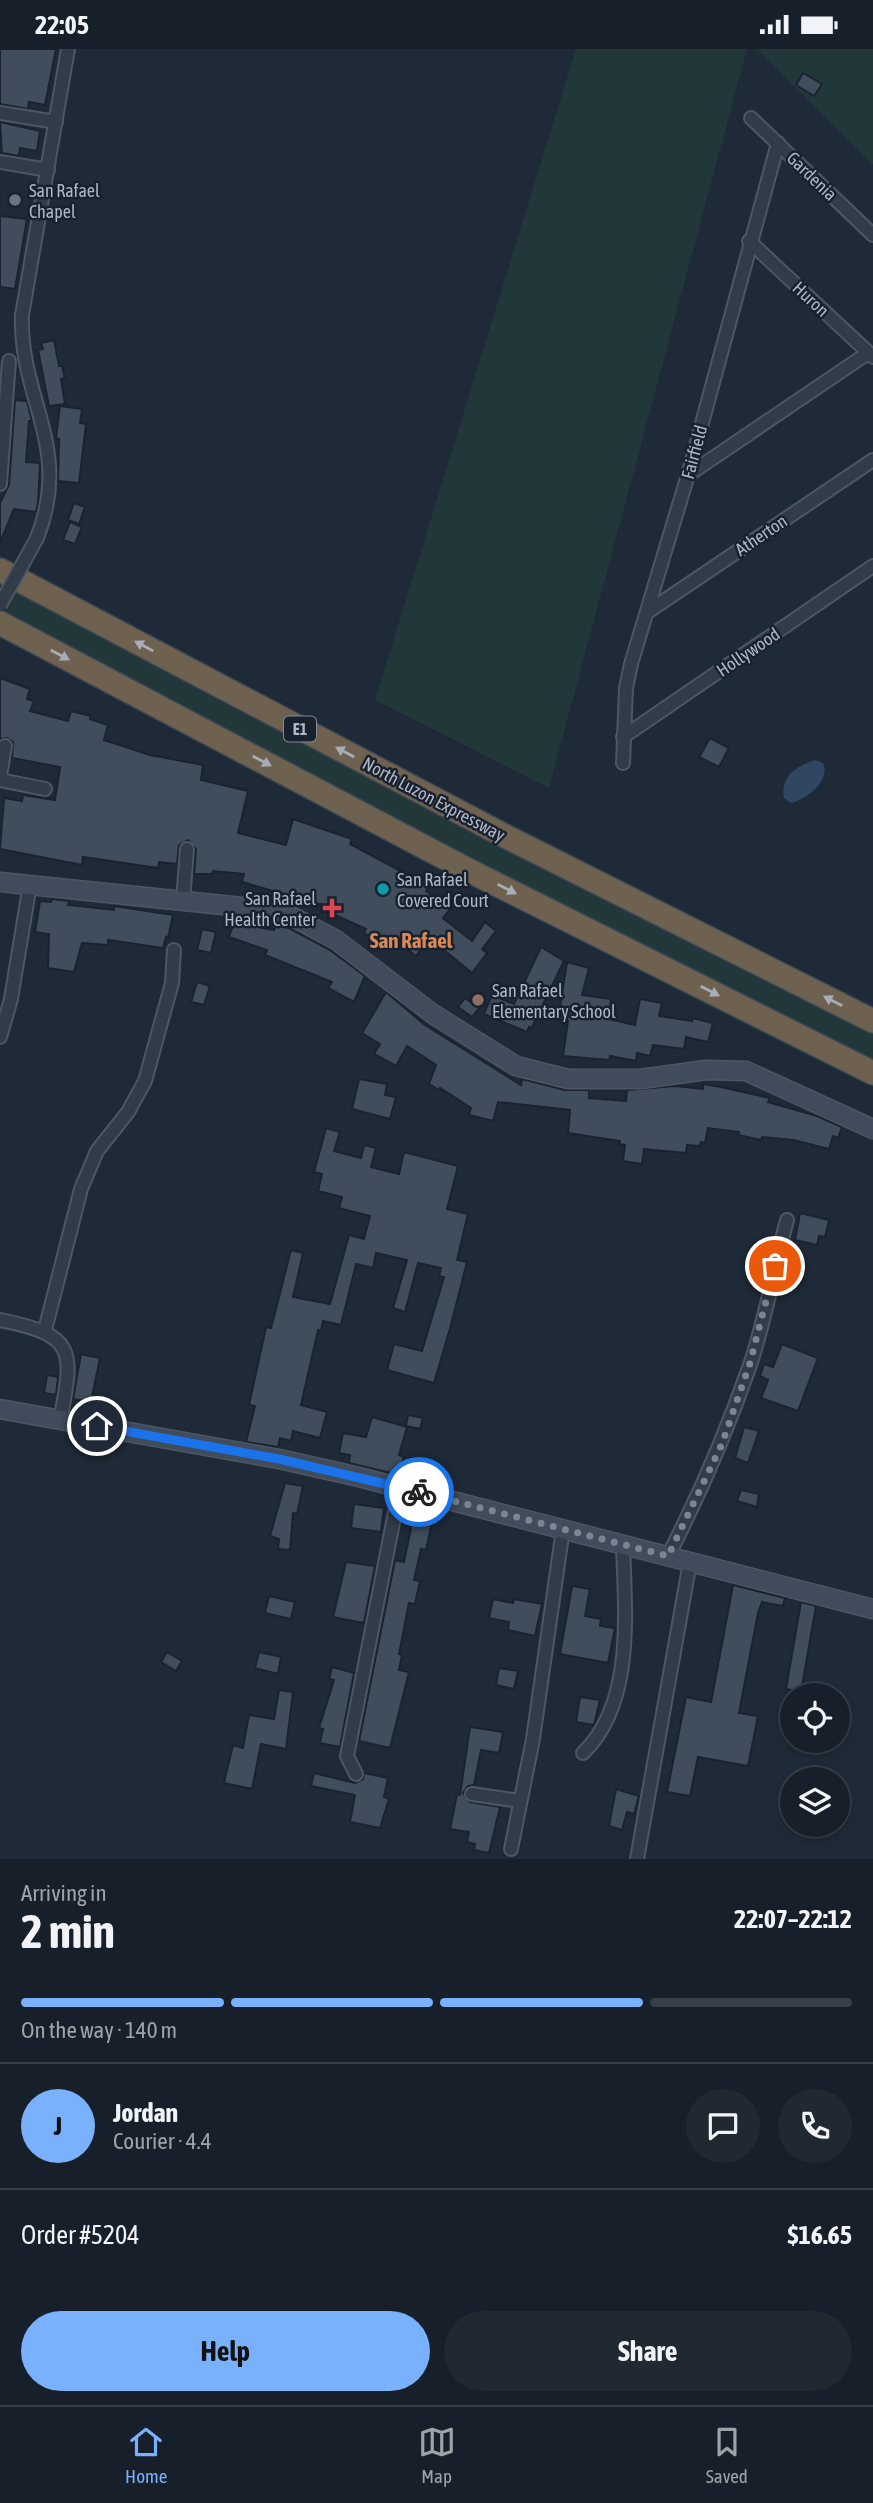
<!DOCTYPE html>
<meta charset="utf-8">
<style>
body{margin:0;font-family:"Asap Condensed",sans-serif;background:#202832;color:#f1f3f6;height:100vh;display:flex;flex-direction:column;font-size:26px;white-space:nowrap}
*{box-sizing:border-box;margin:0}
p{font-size:23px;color:#9ea3a8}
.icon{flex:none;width:38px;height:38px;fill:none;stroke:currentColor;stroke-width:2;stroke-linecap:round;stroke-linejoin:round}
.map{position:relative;height:1810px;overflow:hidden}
.panel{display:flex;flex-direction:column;background:#17202a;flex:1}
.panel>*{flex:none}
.fabs{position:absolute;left:780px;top:1634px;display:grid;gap:14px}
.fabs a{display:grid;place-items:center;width:70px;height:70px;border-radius:50%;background:#17202a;box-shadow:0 4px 10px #0003,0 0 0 2px #363e47;font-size:35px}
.pin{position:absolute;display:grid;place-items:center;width:60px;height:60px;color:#fff;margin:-30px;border:4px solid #fff;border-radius:50%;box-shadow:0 2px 7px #0007}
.courier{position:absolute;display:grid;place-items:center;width:70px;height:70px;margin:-35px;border:5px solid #1a73e8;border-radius:50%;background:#fff;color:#222;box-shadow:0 2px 9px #0007}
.summary em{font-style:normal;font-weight:700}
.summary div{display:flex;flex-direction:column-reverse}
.summary{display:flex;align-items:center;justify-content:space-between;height:119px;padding:0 21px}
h1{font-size:46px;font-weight:700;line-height:52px}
.bar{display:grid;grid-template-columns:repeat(4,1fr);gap:10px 7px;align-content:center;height:84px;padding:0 21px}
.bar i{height:9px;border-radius:5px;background:#363e47}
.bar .on{background:#7ab1fd}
.bar p{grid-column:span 4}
.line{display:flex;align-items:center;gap:18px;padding:0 21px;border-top:2px solid #363e47}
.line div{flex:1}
.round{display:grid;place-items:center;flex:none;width:74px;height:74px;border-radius:37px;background:#202832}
.action{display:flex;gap:14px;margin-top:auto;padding:14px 21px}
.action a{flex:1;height:80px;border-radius:42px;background:#7ab1fd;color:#111;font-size:28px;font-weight:700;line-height:80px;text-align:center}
.action a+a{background:#202832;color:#f1f3f6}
.status{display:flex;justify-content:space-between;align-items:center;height:49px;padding:0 35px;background:#17202a;direction:ltr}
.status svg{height:19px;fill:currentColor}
.dock{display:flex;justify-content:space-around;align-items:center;height:98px;border-top:2px solid #363e47;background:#17202a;font-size:19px;color:#9ea3a8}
.dock a{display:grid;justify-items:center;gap:4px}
.dock .on{color:#7ab1fd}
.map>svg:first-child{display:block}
.green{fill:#213739}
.water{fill:#314660}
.building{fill:#3f4d5d;stroke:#1a232f;stroke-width:2}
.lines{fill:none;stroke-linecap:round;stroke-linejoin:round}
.street-casing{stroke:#4d5763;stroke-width:16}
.secondary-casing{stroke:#4d5763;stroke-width:21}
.highway-casing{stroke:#3d4753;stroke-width:26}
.street{stroke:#323c48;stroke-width:12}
.secondary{stroke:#404b5b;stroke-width:18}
.highway{stroke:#6f614f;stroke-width:23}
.street-bridge-casing{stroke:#4d5763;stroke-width:16;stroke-linecap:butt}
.street-bridge{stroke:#323c48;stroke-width:12}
.oneway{fill:#a6aeb9}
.done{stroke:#7b8694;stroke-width:7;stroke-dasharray:0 12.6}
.route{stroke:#1a73e8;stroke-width:9}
.worship-dot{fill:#6b7280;stroke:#18212d;stroke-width:2.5}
.culture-dot{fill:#0f9aa8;stroke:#18212d;stroke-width:2.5}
.health-dot{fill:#e0444e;stroke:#18212d;stroke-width:2.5}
.education-dot{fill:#8d6e63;stroke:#18212d;stroke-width:2.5}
.labels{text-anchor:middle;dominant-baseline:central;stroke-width:5;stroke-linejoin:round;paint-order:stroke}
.shield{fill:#18212d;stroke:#808a97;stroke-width:2}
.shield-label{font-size:16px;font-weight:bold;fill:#acb7c5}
.street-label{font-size:18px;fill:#acb7c5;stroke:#18212d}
.poi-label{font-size:18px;fill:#acb7c5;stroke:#18212d;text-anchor:start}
.quarter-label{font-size:21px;font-weight:bold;fill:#d88955;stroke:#18212d}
</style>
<div class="status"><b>22:05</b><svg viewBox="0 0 49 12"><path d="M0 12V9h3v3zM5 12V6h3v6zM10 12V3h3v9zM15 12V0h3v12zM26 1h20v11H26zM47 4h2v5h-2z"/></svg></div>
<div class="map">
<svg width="873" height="1810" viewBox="0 0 873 1810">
<rect width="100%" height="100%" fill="#1f2a38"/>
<!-- green -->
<g class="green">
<path d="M576,0h171l-198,739 -174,-88z"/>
<path d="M757,0h116v116z"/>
<path d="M0,533l232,125 641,326v32l-873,-448z"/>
</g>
<!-- water -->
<path class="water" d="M815,711l8,3c8,18 -16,36 -32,40l-7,-5c-4,-22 13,-32 31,-38z"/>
<!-- building -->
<g class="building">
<path d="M0,0h56l-11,56 -16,-3 -1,7 -28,-5z"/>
<path d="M803,24l19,11 -8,12 -18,-11z"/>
<path d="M0,73l40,9 -3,20 -17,-3 -1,8 -17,-3z"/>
<path d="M0,167l27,3 -12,70 -15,-2z"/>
<path d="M54,291l5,26h3l3,12 -4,1 4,25 -16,2 -11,-56 5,-1 -2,-6z"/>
<path d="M15,351l12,1 5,20h-3l-3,41 14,1 -2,41 -2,8 -22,-3 -14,34v-40l9,-18z"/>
<path d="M60,357l22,3 -2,14 6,1 -7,59 -21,-2 1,-42 -3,-1z"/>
<path d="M74,454l11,4 -6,17 -11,-4z"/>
<path d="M70,473l12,5 -7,17 -12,-4z"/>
<path d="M0,629l30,11 -3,10 7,2 -4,10 38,10 3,-10 20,5 -1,3 18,6 -4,15 46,15 53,10 -2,15 47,11 -10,42 48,12 7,-26 59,20 -2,5 79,42 -3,5 25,17 -8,10 29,23 13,-19 11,9 -14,18 5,4 -15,20 -43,-35 -13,18 -23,-17 -4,8 -25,-14 2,-4 -42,-19 2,-4 -84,-24 2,-8 -31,-3 -1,3h-18l2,-25 -8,-9 -9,5 -2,19 -18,-2 -1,6 -75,-11 -1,8 -82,-16 4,-51 18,3 1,-6 32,5 5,-33 -48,-9 1,-16 -6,-4 -7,1z"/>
<path d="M710,689l19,10 -10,19 -20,-10z"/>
<path d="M52,850l17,2 -1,4 46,5v-4l59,9 -5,23 -2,-1 -3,11 -55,-8v5l-26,-2 -8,29 -26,-4 1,-34 -14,-2 5,-31 11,1z"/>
<path d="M235,870l28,9 11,2 2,-5 13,3 41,22 35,26 -11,26 -26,-14 4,-6 -67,-27 2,-5 -38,-13z"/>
<path d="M202,880l14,3 -5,21 -14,-3z"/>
<path d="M541,898l23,14 -33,68 -2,-2 -2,5 -43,-18 8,-19 22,9z"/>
<path d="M567,913l22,6 -7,27 29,4 -3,20 27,6 5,-26 22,4 -3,13 33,5v-3l21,5 -5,19 -22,-5 -2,12 -31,-4 -3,11 -13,-3 -1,8 -26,-5 -1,4 -46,-4 5,-35 -10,-1z"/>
<path d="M197,933l13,4 -6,19 -13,-3z"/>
<path d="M386,943l39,33 96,60 1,-6 43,11h24v8l37,3 1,-11 48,-4 28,3v-5l18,3 49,11 -2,4 49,14 25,11 -4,11 -5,-2 -4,13 -36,-9 -31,-3 -1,3 -23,-5 1,-3 -31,-4 -3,15 -4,-1 -1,4 -13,-1 -1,8 -42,-4 -2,15 -19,-3 2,-16 -6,-1 1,-3 -52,-8 2,-23 -72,-8 -5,19 -24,-6 2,-7 -31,-20 -1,2 -10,-6 7,-19 -29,-19 -11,20 -22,-12 6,-10 -18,-11z"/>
<path d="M465,949l14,10 -7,9 -14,-10z"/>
<path d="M359,1030l28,5 -2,11 11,2 -6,22 -38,-10z"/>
<path d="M326,1079l14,4 -6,19 27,7 3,-13 12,3 -5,19 28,7 5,-22 54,14 -11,43 21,5 -11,46 10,2 -16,63 -17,58 -47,-13 7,-26 28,7 22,-74 -5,-1 2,-8 -23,-5 -13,49 -12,-4 14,-48 -31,-7 -3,15 -17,-4 -15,61 -18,-4 -2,10 -3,-1 -17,75 26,7 -7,26 -27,-7 -2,10 -11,-3 -2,9 -32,-5 9,-36 -6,-1 17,-78 5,1 20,-78 12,3 -10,44 37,7 19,-69 15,4 6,-23 -31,-8 3,-11 -24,-6 4,-17 -8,-2z"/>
<path d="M800,1164l29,7 -4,17 -6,-1 -2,9 -22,-5z"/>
<path d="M782,1295l36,14 -20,53 -37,-13 7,-18 -8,-4 4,-12 9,3z"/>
<path d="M81,1305l19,4 -9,44 -18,-3z"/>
<path d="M47,1326l11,2 -2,18 -12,-2z"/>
<path d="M408,1366l15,3 -3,11 -14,-3z"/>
<path d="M372,1368l35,10 -8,28 5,2 -5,18 -50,-12 1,-8 -11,-2 4,-20 23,4z"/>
<path d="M744,1378l15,4 -11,32 -13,-5z"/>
<path d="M285,1434l18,3 -6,28 -4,-1 -3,37 -12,-1 1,-10 -9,-3z"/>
<path d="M741,1441l18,4 -2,13 -20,-6z"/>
<path d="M354,1455l30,4 -3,24 -30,-4z"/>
<path d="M419,1459l15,4 -8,38 -5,-1 -7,31 6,1 -5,23 -6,-1 -10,51 3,1 -3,15 10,2 -19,76 -31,-7 36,-181 9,2 8,-39h4z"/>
<path d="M346,1513l29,4 -11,57 -31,-6z"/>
<path d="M733,1536l52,13 -2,8 -21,-4 -4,11 -19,100 19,3 -10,50 -50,-9 -8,39 -23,-4 19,-95 25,5z"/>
<path d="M572,1537l18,3 -5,27 16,3 -1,7 15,2 -7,35 -48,-9z"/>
<path d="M269,1547l26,6 -4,17 -26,-6z"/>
<path d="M493,1550l20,4 1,-4 28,5 -7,32 -27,-6 1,-8 -20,-4z"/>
<path d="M801,1553l15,4 -15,86 -15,-3z"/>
<path d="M167,1603l15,9 -6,10 -15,-9z"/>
<path d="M259,1603l22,5 -3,17 -23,-6z"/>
<path d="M332,1618l22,6 -14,74 -20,-4 3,-14 -4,-1 15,-48 -5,-1z"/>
<path d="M499,1619l19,3 -4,18 -18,-4z"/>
<path d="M279,1641l14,2 -7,57 -25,-5 -9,45 -28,-6 9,-38 10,3 6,-33 25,4z"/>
<path d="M580,1648l20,3 -6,25 -18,-3z"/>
<path d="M470,1678l33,5 -4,21 -18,-3 -7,35 -6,1 -5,7 7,9 30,5 -11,46 -15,-3 1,-6 -8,-2 2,-10 -19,-3 7,-35 3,1z"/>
<path d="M314,1724l41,10 8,-4 1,-6 24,5 -4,19 5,2 -9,29 -30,-6 5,-27 -44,-9z"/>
<path d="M616,1740l23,7 -5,18 -7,-2 -5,18 -13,-4z"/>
</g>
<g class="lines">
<defs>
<g id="street">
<path d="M0,64l56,9"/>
<path d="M751,69l122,117"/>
<path d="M0,113l48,8"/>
<path d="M749,192l124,116"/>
<path d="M688,426l180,-122"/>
<path d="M0,435l9,-123"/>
<path d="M37,489c36,-91 -18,-139 -15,-223l46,-266"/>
<path d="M649,562l224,-151"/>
<path d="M623,688l250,-171"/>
<path d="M623,714l3,-75 5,-24 57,-189 90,-332"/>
<path d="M0,727l5,-30"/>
<path d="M0,731l45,9"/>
<path d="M183,852l4,-52"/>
<path d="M0,988l11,-38 19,-115"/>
<path d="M0,1271c76,15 74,30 60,101"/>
<path d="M45,1281l36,-141 16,-38 31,-39 17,-31 27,-98 2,-33"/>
<path d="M668,1507c32,-62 59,-125 82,-191 16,-47 24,-97 37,-145"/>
<path d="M583,1704c52,-50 42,-142 40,-208"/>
<path d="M356,1725l-9,-18 53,-269"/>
<path d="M472,1745l48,7"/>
<path d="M511,1800l22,-110 30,-210"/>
<path d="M637,1810l53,-297"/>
</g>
<g id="secondary">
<path d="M0,833l242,25 51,10 43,23 97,74 83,52 52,13h73l65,-9 40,1 127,58"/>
<path d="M0,1360l279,50 80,18 514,132"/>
</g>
<g id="highway">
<path d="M0,521l501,264 372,187"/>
<path d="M0,574l466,246 407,204"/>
</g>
</defs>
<!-- street casing -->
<use href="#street" class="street-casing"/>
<!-- secondary casing -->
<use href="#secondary" class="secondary-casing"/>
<!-- highway casing -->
<use href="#highway" class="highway-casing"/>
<!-- street -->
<use href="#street" class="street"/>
<!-- secondary -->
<use href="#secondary" class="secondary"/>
<!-- highway -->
<use href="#highway" class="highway"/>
<defs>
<path id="street-bridge" d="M0,556l37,-67"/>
</defs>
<!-- street-bridge casing -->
<use href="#street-bridge" class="street-bridge-casing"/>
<!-- street-bridge -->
<use href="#street-bridge" class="street-bridge"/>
</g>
<!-- one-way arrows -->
<defs><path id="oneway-solid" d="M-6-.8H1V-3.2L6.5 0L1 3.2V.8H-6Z" transform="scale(1.75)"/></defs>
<g class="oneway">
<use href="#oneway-solid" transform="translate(144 597) rotate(-152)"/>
<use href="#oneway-solid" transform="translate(60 606) rotate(28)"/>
<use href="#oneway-solid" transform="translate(345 703) rotate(-152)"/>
<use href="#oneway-solid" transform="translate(262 712) rotate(28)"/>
<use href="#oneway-solid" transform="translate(507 840) rotate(27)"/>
<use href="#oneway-solid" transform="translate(710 942) rotate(27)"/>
<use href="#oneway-solid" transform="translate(833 952) rotate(-153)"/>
</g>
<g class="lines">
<!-- done -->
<path class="done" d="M419,1443l249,64 54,-112 28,-81 25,-97"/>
<!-- route -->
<path class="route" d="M97,1377l182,33 140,33"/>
</g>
<!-- markers -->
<circle class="worship-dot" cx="15" cy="151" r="7"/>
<circle class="culture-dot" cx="383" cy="840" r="7"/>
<path class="health-dot" d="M328.5 848.5h7v7h7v7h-7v7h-7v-7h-7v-7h7z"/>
<circle class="education-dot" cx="478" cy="951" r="7"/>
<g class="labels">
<!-- shield labels -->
<rect class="shield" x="284" y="667.5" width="32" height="25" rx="5"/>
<g class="shield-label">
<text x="300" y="680">E1</text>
</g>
<!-- street labels -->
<g class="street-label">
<text transform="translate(812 127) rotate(44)">Gardenia</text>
<text transform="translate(811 250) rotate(43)">Huron</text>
<text transform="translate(694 403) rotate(-75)">Fairfield</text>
<text transform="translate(761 486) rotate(-34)">Atherton</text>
<text transform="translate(748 603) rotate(-34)">Hollywood</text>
<text transform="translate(434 750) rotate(28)">North Luzon Expressway</text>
</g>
<!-- poi labels -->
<g class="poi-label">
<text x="29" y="141">San Rafael<tspan x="29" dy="21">Chapel</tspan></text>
<text x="397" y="830">San Rafael<tspan x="397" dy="21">Covered Court</tspan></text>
<text x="316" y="849" text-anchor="end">San Rafael<tspan x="316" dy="21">Health Center</tspan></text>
<text x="492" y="941">San Rafael<tspan x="492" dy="21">Elementary School</tspan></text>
</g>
<!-- quarter labels -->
<g class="quarter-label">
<text x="411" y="891">San Rafael</text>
</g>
</g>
</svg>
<div class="fabs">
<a><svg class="icon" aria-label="locate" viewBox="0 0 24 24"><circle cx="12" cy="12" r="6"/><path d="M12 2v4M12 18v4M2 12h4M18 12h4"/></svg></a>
<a><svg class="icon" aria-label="layers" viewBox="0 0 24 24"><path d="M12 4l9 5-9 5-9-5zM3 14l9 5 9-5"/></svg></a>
</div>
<div class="pin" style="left:775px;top:1217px;background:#ea580c"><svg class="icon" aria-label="bag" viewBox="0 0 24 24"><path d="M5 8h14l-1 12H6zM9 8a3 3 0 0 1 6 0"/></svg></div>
<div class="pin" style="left:97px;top:1377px;background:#1f2937"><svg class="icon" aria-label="home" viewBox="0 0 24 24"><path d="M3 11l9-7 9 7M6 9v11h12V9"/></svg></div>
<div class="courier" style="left:419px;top:1443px"><svg class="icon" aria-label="bike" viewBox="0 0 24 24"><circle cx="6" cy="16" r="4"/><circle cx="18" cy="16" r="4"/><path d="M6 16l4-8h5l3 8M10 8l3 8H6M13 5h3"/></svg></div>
</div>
<section class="panel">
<div class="summary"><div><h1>2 min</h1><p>Arriving in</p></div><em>22:07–22:12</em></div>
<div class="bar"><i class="on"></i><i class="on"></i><i class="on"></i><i></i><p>On the way · 140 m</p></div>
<div class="line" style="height:126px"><b class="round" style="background:#7ab1fd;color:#111">J</b><div><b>Jordan</b><p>Courier · 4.4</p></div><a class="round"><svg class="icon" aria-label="chat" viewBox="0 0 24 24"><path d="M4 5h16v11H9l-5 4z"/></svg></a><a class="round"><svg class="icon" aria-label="phone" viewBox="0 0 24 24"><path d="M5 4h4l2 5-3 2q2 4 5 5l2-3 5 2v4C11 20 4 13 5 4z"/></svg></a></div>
<div class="line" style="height:91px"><div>Order #5204</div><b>$16.65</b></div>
<div class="action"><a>Help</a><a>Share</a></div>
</section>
<nav class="dock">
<a class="on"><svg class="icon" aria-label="home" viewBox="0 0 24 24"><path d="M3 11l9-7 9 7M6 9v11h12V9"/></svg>Home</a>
<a><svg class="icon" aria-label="map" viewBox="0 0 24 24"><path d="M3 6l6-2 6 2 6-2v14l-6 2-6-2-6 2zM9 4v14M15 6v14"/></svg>Map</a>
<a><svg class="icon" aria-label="saved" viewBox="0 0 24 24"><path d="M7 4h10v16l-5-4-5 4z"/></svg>Saved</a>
</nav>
